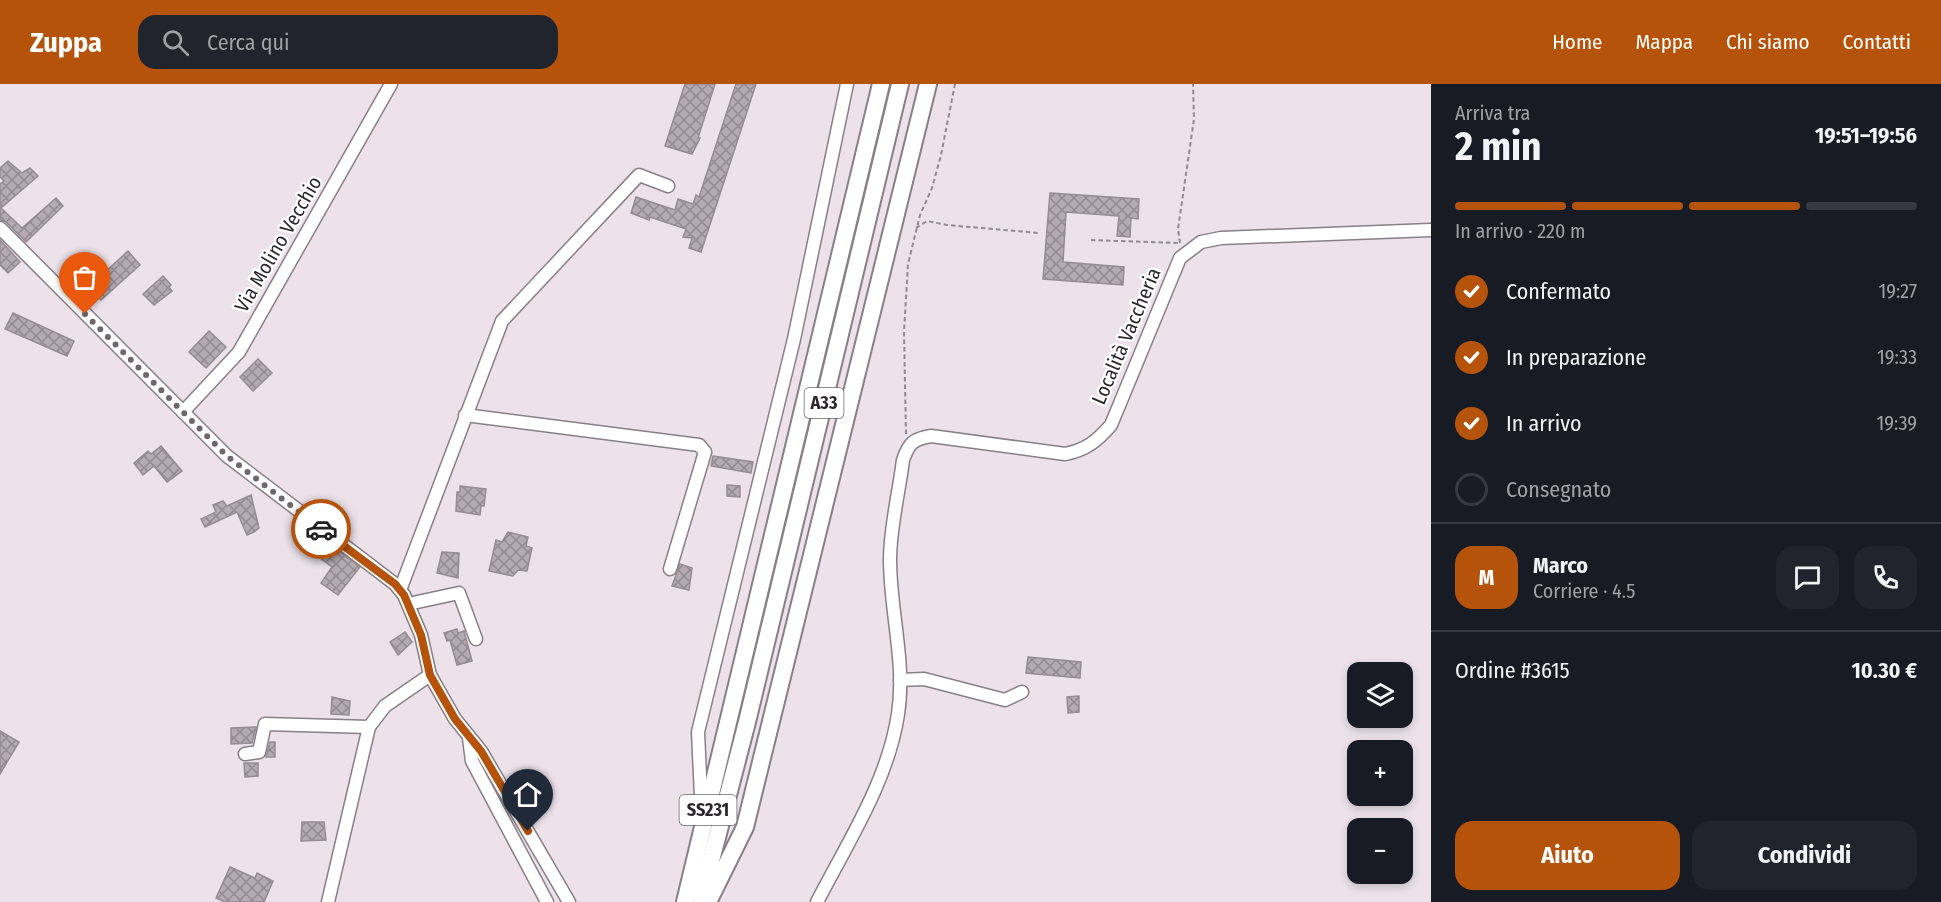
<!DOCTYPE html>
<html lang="it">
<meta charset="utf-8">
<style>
body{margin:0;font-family:"Fira Sans Condensed",sans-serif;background:#20242c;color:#f1f3f6;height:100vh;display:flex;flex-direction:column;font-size:22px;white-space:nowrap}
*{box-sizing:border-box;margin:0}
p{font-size:20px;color:#9ea1a6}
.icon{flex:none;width:33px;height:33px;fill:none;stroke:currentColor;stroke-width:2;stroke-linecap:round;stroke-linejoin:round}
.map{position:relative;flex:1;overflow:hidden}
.side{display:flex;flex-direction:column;background:#171b24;width:510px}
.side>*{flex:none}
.controls{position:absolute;left:1347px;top:578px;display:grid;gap:12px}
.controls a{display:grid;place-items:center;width:66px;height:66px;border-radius:12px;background:#171b24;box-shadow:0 3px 9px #0003;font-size:30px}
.pin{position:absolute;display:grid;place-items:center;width:51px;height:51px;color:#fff;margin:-62px -26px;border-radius:50% 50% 50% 0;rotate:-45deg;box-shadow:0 0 6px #0007}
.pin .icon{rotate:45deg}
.courier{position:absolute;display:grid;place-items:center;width:60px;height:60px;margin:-30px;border:4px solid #b45309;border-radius:50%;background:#fff;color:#222;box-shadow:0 2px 8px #0007}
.head em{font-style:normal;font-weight:700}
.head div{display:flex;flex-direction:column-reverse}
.head{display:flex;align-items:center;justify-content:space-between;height:102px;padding:0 24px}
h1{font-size:39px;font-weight:700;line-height:45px}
.bar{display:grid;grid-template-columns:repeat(4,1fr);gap:9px 6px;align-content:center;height:72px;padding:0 24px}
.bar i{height:8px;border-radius:4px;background:#363941}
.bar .current{background:#b45309}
.bar p{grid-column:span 4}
.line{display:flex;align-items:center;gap:15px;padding:0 24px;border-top:2px solid #363941}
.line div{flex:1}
.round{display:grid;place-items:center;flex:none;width:63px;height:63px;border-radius:18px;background:#20242c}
ol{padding:0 24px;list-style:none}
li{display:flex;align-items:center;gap:18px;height:66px}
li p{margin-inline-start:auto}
li .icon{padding:6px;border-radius:50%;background:#b45309;color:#fff;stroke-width:4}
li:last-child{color:#9ea1a6}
li i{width:33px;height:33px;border:3px solid #363941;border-radius:50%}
.action{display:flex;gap:12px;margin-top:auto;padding:12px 24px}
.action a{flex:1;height:69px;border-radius:18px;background:#b45309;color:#fff;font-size:24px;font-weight:700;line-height:69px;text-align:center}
.action a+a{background:#20242c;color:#f1f3f6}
header{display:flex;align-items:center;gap:36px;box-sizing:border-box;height:84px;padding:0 30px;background:#b45309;color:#fff}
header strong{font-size:28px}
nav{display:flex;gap:33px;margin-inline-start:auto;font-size:21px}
.search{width:420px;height:54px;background:#20242c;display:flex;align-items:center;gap:15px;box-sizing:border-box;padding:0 21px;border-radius:18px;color:#9ea1a6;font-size:22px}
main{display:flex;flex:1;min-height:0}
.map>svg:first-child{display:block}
.building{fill:url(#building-cross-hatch);stroke:#968c93;stroke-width:1.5}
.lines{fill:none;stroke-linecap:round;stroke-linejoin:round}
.minor-casing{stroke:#897f86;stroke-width:15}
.highway-casing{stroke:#897f86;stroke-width:20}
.path{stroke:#928b90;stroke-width:2;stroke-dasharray:4.5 3;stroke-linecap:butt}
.minor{stroke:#fff;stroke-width:12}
.highway{stroke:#fff;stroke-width:16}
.done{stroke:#6e686d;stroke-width:6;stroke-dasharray:0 10.8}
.route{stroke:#b45309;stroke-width:8}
.labels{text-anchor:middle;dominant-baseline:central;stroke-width:4.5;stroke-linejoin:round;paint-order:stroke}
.shield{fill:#fff;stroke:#6a6769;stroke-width:1.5}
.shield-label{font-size:18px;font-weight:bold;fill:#2a2629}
.street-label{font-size:20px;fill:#2a2629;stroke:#fff}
</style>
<header>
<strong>Zuppa</strong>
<div class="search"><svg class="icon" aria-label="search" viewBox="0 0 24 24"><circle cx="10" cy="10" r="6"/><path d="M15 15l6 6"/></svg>Cerca qui</div>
<nav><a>Home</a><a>Mappa</a><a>Chi siamo</a><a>Contatti</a></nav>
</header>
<main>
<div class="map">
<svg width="1431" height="818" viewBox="0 0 1431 818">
<defs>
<pattern id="building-cross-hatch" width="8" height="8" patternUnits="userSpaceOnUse" patternTransform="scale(1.5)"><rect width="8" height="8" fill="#b5aab2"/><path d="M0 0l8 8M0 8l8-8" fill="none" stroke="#938a91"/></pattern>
</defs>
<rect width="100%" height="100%" fill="#ede2ea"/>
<!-- building -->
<g class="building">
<path d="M685,0h30l-17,54h2l-8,16 -27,-8z"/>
<path d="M736,0h20l-55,168 -12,-4 3,-10 -9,-1 3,-8 -36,-12 -1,3 -18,-7 5,-16 39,13 3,-11 15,5 3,-9 3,2z"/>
<path d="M8,77l14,12 8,-5 8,8 -37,32 21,20 34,-30 7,8 -37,36 -20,-20 -6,-2v-36l4,-3 -4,-4v-9z"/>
<path d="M1050,109l89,6 -1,20 -7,-1 -1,19 -13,-1 2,-20 -53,-4 -3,50 61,5 -1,18 -80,-6z"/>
<path d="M0,156l20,22 -12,11 -8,-8z"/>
<path d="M128,167l12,14 -39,35 -12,-13z"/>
<path d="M163,192l8,9 -2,2 3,4 -18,14 -11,-11z"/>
<path d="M13,229l61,28 -7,15 -62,-27z"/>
<path d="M209,247l17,16 -20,21 -17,-16z"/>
<path d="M258,275l14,14 -19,18 -13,-14z"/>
<path d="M161,362l21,25 -15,11 -13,-16 -11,9 -9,-12 14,-12 3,3z"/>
<path d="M713,372l40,6 -2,11 -40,-7z"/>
<path d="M727,401l13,1v11l-13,-1z"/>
<path d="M460,402l26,3 -2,17h-3l-1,9 -24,-4 1,-19h3z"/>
<path d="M251,411l8,33 -5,4 -7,3 -10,-23 -32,15 -4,-8 15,-7 -3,-7 10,-4 4,5z"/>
<path d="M508,448l20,5 -2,9 6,2 -5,23 -9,-1 -5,6 -24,-5 7,-31 6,2z"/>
<path d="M319,452l41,31 -22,28 -17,-12 11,-16 -16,-12 4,-7 -6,-5z"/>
<path d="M442,468l17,1 -1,25 -21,-5z"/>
<path d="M680,480l12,4 -3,22 -17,-4z"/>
<path d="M457,545l1,4 6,-2 8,30 -15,4 -7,-25 -3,1 -3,-8z"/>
<path d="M405,548l7,10 -14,13 -8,-13z"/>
<path d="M1028,573l53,5 -1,16 -54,-5z"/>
<path d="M1079,612v16l-11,1 -1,-16z"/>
<path d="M332,613l18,4 -1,14 -18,-1z"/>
<path d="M256,643l-4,16 -21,1v-16z"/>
<path d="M0,647l19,11 -19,32z"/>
<path d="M270,658h5v15h-9z"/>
<path d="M244,679h14v13l-13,1z"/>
<path d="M302,738h22l2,18 -25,1z"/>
<path d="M230,783l25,11 2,-5 16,8 -9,21h-39l-9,-4z"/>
</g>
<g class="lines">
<defs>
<g id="minor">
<path d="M0,144l227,228 168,128 9,11 17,40 9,40 25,44 26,32 88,151"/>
<path d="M183,328l56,-60 152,-268"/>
<path d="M465,331l234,30 6,7 -35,117"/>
<path d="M400,506l102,-269 137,-146 29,11"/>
<path d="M408,520l51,-11 17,46"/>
<path d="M900,596l24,-1 81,21 17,-8"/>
<path d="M469,654l3,23 75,141"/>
<path d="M245,670l14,-2 6,-28 104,3"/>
<path d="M702,735l-4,-87 96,-393 53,-255"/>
<path d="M328,818l41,-175 16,-21 45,-31"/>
<path d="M817,818c31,-60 71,-121 81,-188 8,-51 -8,-103 -8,-154 0,-33 9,-67 13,-100 6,-17 10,-21 28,-24l134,18c21,-4 32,-13 46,-29l69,-167 21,-16 20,-4 210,-8"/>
</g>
<g id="highway">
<path d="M701,815l46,-177 153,-638"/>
<path d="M685,818l196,-818"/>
<path d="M708,818l37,-75 183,-743"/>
</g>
</defs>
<!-- minor casing -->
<use href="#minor" class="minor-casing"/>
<!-- highway casing -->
<use href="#highway" class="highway-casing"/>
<!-- path -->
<g class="path">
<path d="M916,144l11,-7 20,4 92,8"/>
<path d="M1091,156l87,3"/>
<path d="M1180,159l-2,-14 16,-110 -1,-35"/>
<path d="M906,350l-2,-102 4,-68 12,-49 12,-27 9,-33 14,-71"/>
</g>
<!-- minor -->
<use href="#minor" class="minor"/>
<!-- highway -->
<use href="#highway" class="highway"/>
</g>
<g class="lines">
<!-- done -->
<path class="done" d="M85,230l142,142 94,73"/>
<!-- route -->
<path class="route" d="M321,445l74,55 9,11 17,40 9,40 25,44 26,32 47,80"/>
</g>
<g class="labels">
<!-- shield labels -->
<g class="shield">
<rect x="804.5" y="304" width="39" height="30" rx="4.5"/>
<rect x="679.5" y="711" width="57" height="30" rx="4.5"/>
</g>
<g class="shield-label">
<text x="824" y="319">A33</text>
<text x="708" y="726">SS231</text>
</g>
<!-- street labels -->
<g class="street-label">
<text transform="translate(278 160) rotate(-60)">Via Molino Vecchio</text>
<text transform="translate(1126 252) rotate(-67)">Località Vaccheria</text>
</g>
</g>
</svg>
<div class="controls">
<a><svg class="icon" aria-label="layers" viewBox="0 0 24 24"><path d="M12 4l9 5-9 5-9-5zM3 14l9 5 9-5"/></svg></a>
<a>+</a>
<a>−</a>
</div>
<div class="pin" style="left:85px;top:230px;background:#ea580c"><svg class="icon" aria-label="bag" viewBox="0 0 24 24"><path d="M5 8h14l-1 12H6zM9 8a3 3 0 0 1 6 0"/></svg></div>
<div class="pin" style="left:528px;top:747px;background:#1f2937"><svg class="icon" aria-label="home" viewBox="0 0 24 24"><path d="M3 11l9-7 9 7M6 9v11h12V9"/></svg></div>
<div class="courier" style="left:321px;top:445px"><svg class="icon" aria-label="car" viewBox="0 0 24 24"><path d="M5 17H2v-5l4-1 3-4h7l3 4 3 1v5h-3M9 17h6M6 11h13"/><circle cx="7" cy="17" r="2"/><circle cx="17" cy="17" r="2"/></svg></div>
</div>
<section class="side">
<div class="head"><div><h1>2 min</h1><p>Arriva tra</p></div><em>19:51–19:56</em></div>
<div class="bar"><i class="current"></i><i class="current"></i><i class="current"></i><i></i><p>In arrivo · 220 m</p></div>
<ol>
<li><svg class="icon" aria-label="check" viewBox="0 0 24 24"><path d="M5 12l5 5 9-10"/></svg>Confermato<p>19:27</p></li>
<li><svg class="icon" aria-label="check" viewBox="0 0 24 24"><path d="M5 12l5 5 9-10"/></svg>In preparazione<p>19:33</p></li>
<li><svg class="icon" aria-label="check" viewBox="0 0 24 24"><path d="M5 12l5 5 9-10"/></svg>In arrivo<p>19:39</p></li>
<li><i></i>Consegnato</li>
</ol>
<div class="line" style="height:108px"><b class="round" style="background:#b45309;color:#fff">M</b><div><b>Marco</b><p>Corriere · 4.5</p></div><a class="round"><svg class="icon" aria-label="chat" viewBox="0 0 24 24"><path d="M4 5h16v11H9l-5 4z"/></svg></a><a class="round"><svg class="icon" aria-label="phone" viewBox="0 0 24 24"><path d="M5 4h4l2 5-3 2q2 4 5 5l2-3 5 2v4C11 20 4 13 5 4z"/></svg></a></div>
<div class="line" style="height:78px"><div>Ordine #3615</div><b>10.30 €</b></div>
<div class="action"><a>Aiuto</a><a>Condividi</a></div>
</section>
</main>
